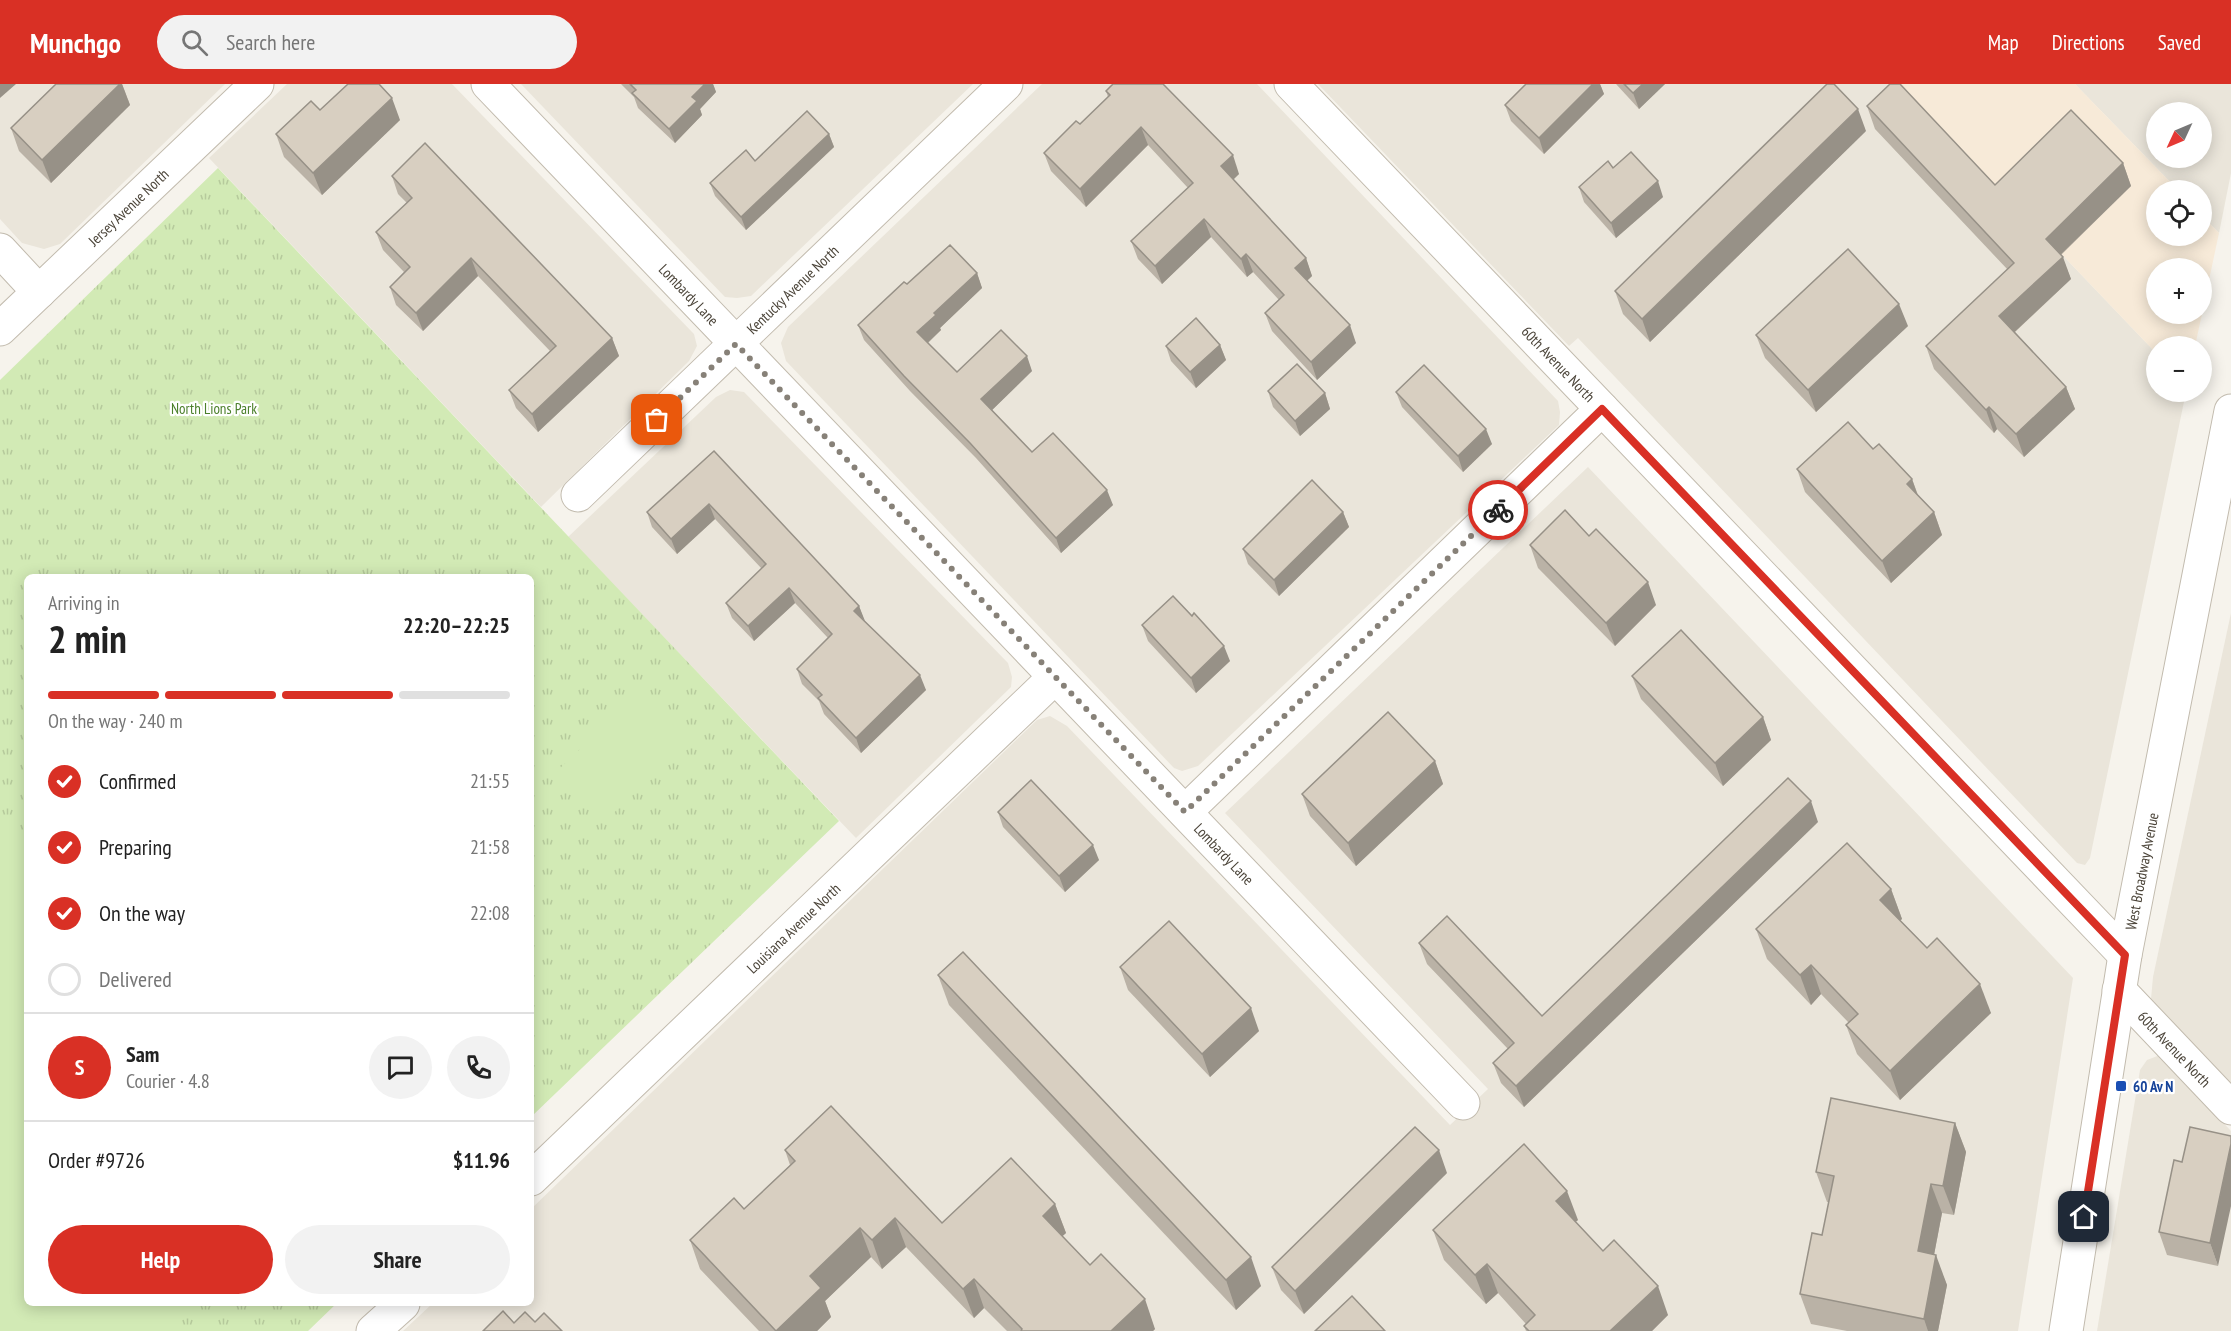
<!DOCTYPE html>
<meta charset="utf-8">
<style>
body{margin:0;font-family:"PT Sans Narrow",sans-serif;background:#f2f2f2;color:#222;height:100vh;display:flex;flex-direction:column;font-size:22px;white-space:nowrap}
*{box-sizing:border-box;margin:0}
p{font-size:20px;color:#767676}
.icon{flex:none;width:33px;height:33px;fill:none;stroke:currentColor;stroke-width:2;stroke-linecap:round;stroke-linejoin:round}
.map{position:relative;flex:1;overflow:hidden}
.side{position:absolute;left:24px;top:490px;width:510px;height:732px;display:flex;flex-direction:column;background:#fff;border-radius:9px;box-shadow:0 3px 15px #0003}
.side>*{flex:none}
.needle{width:39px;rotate:226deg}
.tools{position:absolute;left:2146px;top:18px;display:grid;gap:12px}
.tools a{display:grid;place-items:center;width:66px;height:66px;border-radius:50%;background:#fff;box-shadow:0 3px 15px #0003;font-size:30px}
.pin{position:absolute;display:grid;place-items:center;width:51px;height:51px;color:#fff;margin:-26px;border-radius:12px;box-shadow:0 3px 9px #0006}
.courier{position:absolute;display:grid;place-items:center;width:60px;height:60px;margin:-30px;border:4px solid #d93025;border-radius:50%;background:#fff;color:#222;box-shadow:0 2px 8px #0007}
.head em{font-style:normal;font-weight:700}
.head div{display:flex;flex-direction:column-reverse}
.head{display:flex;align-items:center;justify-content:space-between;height:102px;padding:0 24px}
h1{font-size:39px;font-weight:700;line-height:45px}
.bar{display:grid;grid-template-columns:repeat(4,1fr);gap:9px 6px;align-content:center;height:72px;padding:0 24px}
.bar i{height:8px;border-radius:4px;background:#e0e0e0}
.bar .current{background:#d93025}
.bar p{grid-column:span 4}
.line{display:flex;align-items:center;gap:15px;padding:0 24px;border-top:2px solid #e0e0e0}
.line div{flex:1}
.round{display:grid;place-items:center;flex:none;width:63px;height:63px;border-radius:32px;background:#f2f2f2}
ol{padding:0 24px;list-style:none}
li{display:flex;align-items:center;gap:18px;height:66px}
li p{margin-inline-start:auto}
li .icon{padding:6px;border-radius:50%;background:#d93025;color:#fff;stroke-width:4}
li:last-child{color:#767676}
li i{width:33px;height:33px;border:3px solid #e0e0e0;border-radius:50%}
.button{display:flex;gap:12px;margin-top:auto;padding:12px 24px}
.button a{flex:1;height:69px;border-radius:36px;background:#d93025;color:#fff;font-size:24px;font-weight:700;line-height:69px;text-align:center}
.button a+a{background:#f2f2f2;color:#222}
header{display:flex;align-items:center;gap:36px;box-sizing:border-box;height:84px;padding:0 30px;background:#d93025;color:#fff}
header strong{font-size:28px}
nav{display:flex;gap:33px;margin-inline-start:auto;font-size:21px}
.search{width:420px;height:54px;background:#f2f2f2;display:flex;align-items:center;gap:15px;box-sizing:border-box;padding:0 21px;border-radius:33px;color:#767676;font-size:22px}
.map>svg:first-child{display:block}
.residential{fill:#eae5da;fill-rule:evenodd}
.commercial{fill:#f7ead8}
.park{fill:url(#park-tufts)}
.pitch{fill:#d2eab5}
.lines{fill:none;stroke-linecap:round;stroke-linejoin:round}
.minor-casing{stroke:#c2bbae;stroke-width:35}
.tertiary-casing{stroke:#c2bbae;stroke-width:35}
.minor{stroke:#fff;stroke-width:33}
.tertiary{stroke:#fff;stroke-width:33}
.wall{fill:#bab2a6}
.shaded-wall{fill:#979187}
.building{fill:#d8cfc1;stroke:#979187;stroke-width:1.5}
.done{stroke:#878178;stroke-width:6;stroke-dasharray:0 10.8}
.route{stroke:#d93025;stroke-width:8}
.transit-dot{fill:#1a4fb4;stroke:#fff;stroke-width:2}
.labels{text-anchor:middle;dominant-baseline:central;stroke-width:4.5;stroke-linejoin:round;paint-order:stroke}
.street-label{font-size:15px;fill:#4b4439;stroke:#fff}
.park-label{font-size:15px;fill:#4a7f2a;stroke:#fff}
.transit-label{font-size:15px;font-weight:bold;fill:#164399;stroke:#fff;text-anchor:start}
</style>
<header>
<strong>Munchgo</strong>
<div class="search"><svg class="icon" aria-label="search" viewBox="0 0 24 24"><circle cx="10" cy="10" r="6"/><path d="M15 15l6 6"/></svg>Search here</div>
<nav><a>Map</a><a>Directions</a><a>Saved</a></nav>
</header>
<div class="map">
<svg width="2231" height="1247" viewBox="0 0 2231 1247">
<defs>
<pattern id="park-tufts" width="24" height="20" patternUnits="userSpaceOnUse" patternTransform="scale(1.5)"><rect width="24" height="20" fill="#d2eab5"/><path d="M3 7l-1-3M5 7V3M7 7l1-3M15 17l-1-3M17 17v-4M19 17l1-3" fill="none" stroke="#b6ca9c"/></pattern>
</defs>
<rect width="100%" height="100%" fill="#f6f3ec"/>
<!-- residential -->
<g class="residential">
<path d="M0,0h225l-165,160 -16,5 -22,-6 -22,-24z"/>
<path d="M287,0h165l242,250 3,12 -8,15 -148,146 -332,-349z"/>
<path d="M521,0h452l-222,212 -14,2 -12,-1z"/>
<path d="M1042,0h215l301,317 2,11 -1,13 -361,341 -16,5 -8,-3 -388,-407 -5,-18 7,-16z"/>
<path d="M1318,0h581l258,270v38h29l-96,466 -5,7 -8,-2 -499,-525 -9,8z"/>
<path d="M2075,0h156v89l-12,60 -17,-17v-26h-24zM2157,28h45v46h-45z"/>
<path d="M730,306l14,2 264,271 4,14 -1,10 -155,151 -288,-301 148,-140z"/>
<path d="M1588,383l485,511 -55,353h-1615l29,-27h99v-95l506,-489 13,-4 17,10 383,399 38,-36 -263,-276z"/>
<path d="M2231,529v475l-71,-72 -9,-17 2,-22z"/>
<path d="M2160,971l71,76v200h-134l43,-261 7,-10z"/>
</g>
<!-- commercial -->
<path class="commercial" d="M1899,0h176l103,106h-21v46h45v-20l17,17 -17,80v-45h-45v46h45l-7,32h-38v8z"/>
<!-- park -->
<path class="park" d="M218,84l621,653 -308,296v-539h-504v726h309l-28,27h-308v-951z"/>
<!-- pitch -->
<g class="pitch">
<path d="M641,607l48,51 -85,80 -47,-51z"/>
<path d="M0,738l27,28v454h154l-29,27h-152z"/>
</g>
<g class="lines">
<defs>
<g id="minor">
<path id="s1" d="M488,0l975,1019"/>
<path id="s2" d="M1291,0l834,871"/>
<path d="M0,166l39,42"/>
<path id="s3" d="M0,245l257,-245"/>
<path id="s4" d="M578,411l428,-411"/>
<path d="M1185,728l417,-403"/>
<path id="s5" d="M2119,906l112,118"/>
<path id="s6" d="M531,1095l524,-502"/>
<path d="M373,1247l30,-27"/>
</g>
<g id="tertiary">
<path id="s7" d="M2066,1247l59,-376 106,-544"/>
</g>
</defs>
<!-- minor casing -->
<use href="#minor" class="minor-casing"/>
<!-- tertiary casing -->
<use href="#tertiary" class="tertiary-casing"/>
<!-- minor -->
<use href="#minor" class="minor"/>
<!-- tertiary -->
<use href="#tertiary" class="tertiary"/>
</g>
<!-- wall -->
<g class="wall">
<path d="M56,0h66l8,21 -79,78 -32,-32 -8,-23z"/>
<path d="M621,0h92l3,8 -16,17 2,6 -27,28 -37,-35 -4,-11z"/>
<path d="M1526,0h74l4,10 -60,60 -33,-33 -6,-16z"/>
<path d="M1616,0h49l-26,25z"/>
<path d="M1106,7l133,83 -6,5 73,79 6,18 -5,5 49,62 -39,37 -45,-49 -7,-18 14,-13 -26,-28 -6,5 -36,-40 -49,47 -24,-25 -7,-18 57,-53 -40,-43 -62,62 -35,-36 -7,-18 36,-29 28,-27z"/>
<path d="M1867,22l128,79 128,-22 8,23 -70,69 10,24 -56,53 51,55 9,22 -51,48 -27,-28 -3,4 -60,-64 -8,-23 82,-76 -133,-141z"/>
<path d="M320,26l80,10 -78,75 -38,-38 -8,-23z"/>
<path d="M1866,47l-216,211 -27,-28 -8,-23z"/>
<path d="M829,50l5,13 -88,83 -31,-34 -5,-13 45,-22z"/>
<path d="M1613,84l50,29 -47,41 -32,-36 -5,-15z"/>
<path d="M392,92l220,162 7,18 -81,76 -22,-24 -7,-18 41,-39 -72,-75 -55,55 -27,-26 -6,-18 14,-15 -21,-22 -7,-18 31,-29 -9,-9z"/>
<path d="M977,189l5,15 -42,40 1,2 -13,13 29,29 75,-1 -40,39 40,42 81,53 -52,48 -85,-95 -66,-67 -46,-51 -6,-15 49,-41z"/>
<path d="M1908,242l-92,86 -51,-54 -9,-23z"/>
<path d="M1220,261l6,15 -30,28 -25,-27 -5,-15z"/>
<path d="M1268,307l57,2 5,16 -30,27 -27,-29z"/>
<path d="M1396,308l96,52 -29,28 -61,-65z"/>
<path d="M1873,365l39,30 6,16 16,17 8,23 -51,48 -86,-91 -8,-23z"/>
<path d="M714,367l145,155 5,14 62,70 -65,63 -37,-39 -5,-13 -17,-17 -5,-15 31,-31 -33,-35 -41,38 -22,-23 -6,-15 36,-34 -47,-50 -38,35 -25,-27 -5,-15z"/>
<path d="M1343,428l6,15 -70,69 -31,-32 -5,-15z"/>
<path d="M1530,461l126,60 -41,41 -77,-78z"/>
<path d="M1142,541l88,36 -34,32 -48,-52z"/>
<path d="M1632,592l131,41 8,23 -48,46 -82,-87z"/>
<path d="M1435,677l8,23 -87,82 -46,-50 -8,-22z"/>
<path d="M998,728l101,48 -34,32 -62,-65z"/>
<path d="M1818,738l-294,285 -23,-24 -8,-20 15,-14 -81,-85 -8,-21 123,73z"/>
<path d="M1891,805l11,30 -2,1 91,93 -91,87 -43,-46 -11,-29 3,-2 -28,-29 -10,11 -44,-46 -11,-30z"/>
<path d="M1120,883l139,64 -49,46 -82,-87z"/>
<path d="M938,891l323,311 -25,24 -287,-305z"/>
<path d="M1955,1039l11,29 -12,63 -12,-2 -8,42 13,30 -9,46h-91l-36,-7 -11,-30 22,-59 7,-33h-2l-11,-30z"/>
<path d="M785,1066l157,73 113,-19 11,29 -4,3 28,29 65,64 -2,2h-146l-23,-23 -10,10 -68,-71 -24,22 -11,-12 -46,44 6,16 -14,14h-58l-59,-62 -10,-29 54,-31 46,-44z"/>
<path d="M2182,1078l36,104 -51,-11 -8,-23z"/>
<path d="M1447,1089l-143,141 -23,-24 -9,-23z"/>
<path d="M1578,1136l-3,2 28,29 65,64 -16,16h-126l-2,-5 2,-2 -28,-31 -12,11 -42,-44 -11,-30z"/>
</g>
<!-- shaded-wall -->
<g class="shaded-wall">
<path d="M0,0h16l-16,14z"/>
<path d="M120,0h2l8,21 -79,78 -9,-23z"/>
<path d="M705,0h8l3,8 -16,17 2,6 -27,28 -6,-14 23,-32z"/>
<path d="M1593,0h7l4,10 -60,60 -5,-16z"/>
<path d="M1643,0h22l-26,25 -6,-16z"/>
<path d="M392,14l8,22 -78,75 -9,-22z"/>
<path d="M1858,25l8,22 -216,211 -8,-23z"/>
<path d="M1141,43l7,18 -62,62 -6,-18z"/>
<path d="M829,50l5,13 -88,83 -5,-13z"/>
<path d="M1233,71l6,19 -11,11 -7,-19z"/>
<path d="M2123,79l8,23 -77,75 -8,-22z"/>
<path d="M1658,97l5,16 -47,41 -5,-15z"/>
<path d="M1204,135l7,18 -49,47 -7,-18z"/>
<path d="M1246,170l7,18 -6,5 -6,-18z"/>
<path d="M2063,173l8,22 -63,59 -9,-22z"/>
<path d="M471,174l7,18 -55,55 -7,-18z"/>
<path d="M1306,174l6,18 -11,10 -6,-18z"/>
<path d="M977,189l5,15 -42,40 1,2 -18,17 -6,-15 17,-19z"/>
<path d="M1899,220l9,22 -92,86 -8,-22z"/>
<path d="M1350,241l6,18 -39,37 -6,-18z"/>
<path d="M612,254l7,18 -81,76 -6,-18z"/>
<path d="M1220,261l6,15 -30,28 -6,-16z"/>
<path d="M1027,272l5,15 -45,44 -6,-16z"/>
<path d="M2066,303l9,22 -51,48 -8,-23z"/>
<path d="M1325,309l5,16 -30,27 -5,-15z"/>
<path d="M1989,323l8,22 -3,4 -8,-23z"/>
<path d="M1486,345l6,15 -29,28 -5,-16z"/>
<path d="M1912,395l8,23 -13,-18z"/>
<path d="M1107,406l6,15 -52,48 -5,-15z"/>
<path d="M709,420l6,15 -38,35 -6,-15z"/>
<path d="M1343,428l6,15 -70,69 -5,-16z"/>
<path d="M1934,428l8,23 -51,48 -9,-22z"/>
<path d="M1648,498l8,23 -41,41 -9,-23z"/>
<path d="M789,504l6,15 -41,38 -6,-15z"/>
<path d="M859,522l6,15 -11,-10z"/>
<path d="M1224,562l6,15 -34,32 -5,-15z"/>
<path d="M920,591l6,15 -65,63 -5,-15z"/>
<path d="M1763,633l8,23 -48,46 -8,-23z"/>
<path d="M1435,677l8,23 -87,82 -8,-23z"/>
<path d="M1811,717l7,21 -294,285 -8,-21z"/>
<path d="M1093,761l6,15 -34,32 -6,-16z"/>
<path d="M1891,805l11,30 -11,10 -11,-29z"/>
<path d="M1811,881l10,29 -10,11 -11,-30z"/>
<path d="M1980,900l11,29 -91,87 -10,-29z"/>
<path d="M1251,924l8,23 -49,46 -8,-23z"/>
<path d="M1955,1039l11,29 -12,63 -11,-29z"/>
<path d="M2231,1060v62l-13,60 -8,-23z"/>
<path d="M1439,1066l8,23 -143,141 -9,-23z"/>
<path d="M1931,1100l11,29 -13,68 -11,-30z"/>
<path d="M1567,1107l11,29 -12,10 -10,-29z"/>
<path d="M1055,1120l11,29 -13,12 -10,-29z"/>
<path d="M895,1134l11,29 -24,22 -10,-29z"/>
<path d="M860,1144l11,29 -46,44 6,16 -14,14h-41l34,-55z"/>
<path d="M1936,1171l11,30 -9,46h-10l-4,-12z"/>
<path d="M1251,1173l10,29 -25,24 -10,-30z"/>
<path d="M1487,1180l11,29 -12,11 -11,-29z"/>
<path d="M974,1195l10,29 -10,10 -11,-29z"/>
<path d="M1658,1202l10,29 -16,16h-42z"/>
<path d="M1145,1215l10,30 -2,2h-42z"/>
</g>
<!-- building -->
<g class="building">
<path d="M56,0h64l-78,76 -31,-32z"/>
<path d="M348,0h31l13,14 -79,75 -37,-39 35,-33 9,9z"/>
<path d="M630,0h75l-13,13 5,4 -28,28 -37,-36 4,-3z"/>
<path d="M1113,0h50l70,71 -12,11 85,92 -11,10 55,57 -39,37 -46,-49 19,-18 -38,-41 -5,5 -37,-40 -49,47 -24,-25 62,-58 -52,-56 -61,62 -36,-36 32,-32 4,3 30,-29 -4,-4z"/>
<path d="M1526,0h67l-54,54 -34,-33z"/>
<path d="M1624,0h19l-10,9z"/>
<path d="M1827,0h7l24,25 -216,210 -27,-28z"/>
<path d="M1890,0h10l95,101 76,-75 52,53 -77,76 17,18 -64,59 67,71 -50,47 -27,-27 -3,3 -60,-64 88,-83 -147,-157z"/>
<path d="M807,27l22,23 -88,83 -31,-34 36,-33 9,11z"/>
<path d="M425,59l187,195 -80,76 -23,-24 47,-44 -85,-88 -55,55 -26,-26 20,-20 -34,-35 36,-34 -20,-22z"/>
<path d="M1631,68l27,29 -47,42 -32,-36 29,-26 5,7z"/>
<path d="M950,161l27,28 -43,40 2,2 -19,17 40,40 44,-42 26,26 -46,43 51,53 21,-19 54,57 -51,48 -86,-95 -66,-67 -46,-51 46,-43 3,2z"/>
<path d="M1848,165l51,55 -91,86 -52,-55z"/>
<path d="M1196,234l24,27 -30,27 -24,-26z"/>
<path d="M1297,280l28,29 -30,28 -27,-30z"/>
<path d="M1424,281l62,64 -28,27 -62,-64z"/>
<path d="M1848,338l25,27 6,-5 33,35 -5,5 27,28 -52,49 -85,-92z"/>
<path d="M714,367l145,155 -5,5 66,64 -64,63 -38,-40 4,-3 -25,-26 35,-35 -43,-46 -41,38 -22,-23 40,-39 -57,-60 -38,35 -24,-27z"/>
<path d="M1312,396l31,32 -69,68 -31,-31z"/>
<path d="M1565,426l24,26 7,-7 52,53 -42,41 -76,-78z"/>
<path d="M1173,512l19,20 2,-3 30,33 -33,32 -49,-53z"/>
<path d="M1681,546l82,87 -48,46 -83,-87z"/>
<path d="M1388,628l47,49 -87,82 -46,-49z"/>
<path d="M1788,694l23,23 -295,285 -23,-23 21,-20 -95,-100 28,-27 95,100z"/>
<path d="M1031,696l62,65 -34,31 -61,-64z"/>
<path d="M1847,759l44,46 -11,11 47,48 10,-10 43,46 -90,87 -44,-46 12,-11 -47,-49 -11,10 -44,-46z"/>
<path d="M1169,837l82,87 -49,46 -82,-87z"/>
<path d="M963,868l288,305 -25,23 -288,-305z"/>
<path d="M1831,1014l124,25 -12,63 -12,-2 -13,67 18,4 -12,64 -124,-25 12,-61 10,2 12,-59 -18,-4z"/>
<path d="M831,1022l111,117 69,-65 44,46 -12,12 47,49 11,-11 44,45 -34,32h-90l1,-2 -48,-50 -11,10 -68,-71 -23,22 -12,-12 -50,48 11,12 -45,43 -86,-91 44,-42 10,11 51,-48 -10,-11z"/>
<path d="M1415,1043l24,23 -144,141 -23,-24z"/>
<path d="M2190,1043l41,9v8l-21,99 -51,-11 15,-72 8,2z"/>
<path d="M1524,1060l43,47 -11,10 47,50 11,-11 44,46 -48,45h-81l-5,-5 11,-11 -48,-51 -12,11 -42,-45z"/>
<path d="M1352,1212l33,35h-70z"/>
<path d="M503,1227l11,12 11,-11 10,10 9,-9 18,18h-79z"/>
</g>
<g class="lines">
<!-- done -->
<path class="done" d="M657,336l79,-76 449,468 313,-302"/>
<!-- route -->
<path class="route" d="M1498,426l104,-101 523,546 -41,262"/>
</g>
<!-- markers -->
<rect class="transit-dot" x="2115" y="996" width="12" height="12" rx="3"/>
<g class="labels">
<!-- street labels -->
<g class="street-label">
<text stroke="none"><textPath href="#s3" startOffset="177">Jersey Avenue North</textPath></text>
<text stroke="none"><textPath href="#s4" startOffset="297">Kentucky Avenue North</textPath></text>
<text stroke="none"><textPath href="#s1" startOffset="291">Lombardy Lane</textPath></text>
<text stroke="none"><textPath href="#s2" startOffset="387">60th Avenue North</textPath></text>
<text stroke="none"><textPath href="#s1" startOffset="1065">Lombardy Lane</textPath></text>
<text stroke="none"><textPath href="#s7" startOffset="466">West Broadway Avenue</textPath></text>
<text stroke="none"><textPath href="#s6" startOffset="363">Louisiana Avenue North</textPath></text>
<text stroke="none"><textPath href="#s5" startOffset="81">60th Avenue North</textPath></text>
</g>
<!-- park labels -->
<g class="park-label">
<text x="214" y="324">North Lions Park</text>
</g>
<!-- transit labels -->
<g class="transit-label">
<text x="2133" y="1002">60 Av N</text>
</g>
</g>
</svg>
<div class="tools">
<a><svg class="needle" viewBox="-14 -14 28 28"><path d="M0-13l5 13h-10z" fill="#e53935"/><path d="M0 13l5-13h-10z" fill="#767676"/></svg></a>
<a><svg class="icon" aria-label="locate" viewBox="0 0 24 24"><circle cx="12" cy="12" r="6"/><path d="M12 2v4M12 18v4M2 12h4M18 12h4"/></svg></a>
<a>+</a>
<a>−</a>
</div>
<div class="pin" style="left:657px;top:336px;background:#ea580c"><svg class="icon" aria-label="bag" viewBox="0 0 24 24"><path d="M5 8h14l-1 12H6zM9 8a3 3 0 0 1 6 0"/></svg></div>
<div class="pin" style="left:2084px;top:1133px;background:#1f2937"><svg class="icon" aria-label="home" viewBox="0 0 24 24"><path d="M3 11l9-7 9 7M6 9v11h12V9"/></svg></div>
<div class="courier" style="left:1498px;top:426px"><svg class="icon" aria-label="bike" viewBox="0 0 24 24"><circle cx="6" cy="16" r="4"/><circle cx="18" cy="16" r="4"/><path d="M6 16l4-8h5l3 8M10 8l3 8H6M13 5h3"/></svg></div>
<section class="side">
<div class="head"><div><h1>2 min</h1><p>Arriving in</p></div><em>22:20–22:25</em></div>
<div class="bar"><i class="current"></i><i class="current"></i><i class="current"></i><i></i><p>On the way · 240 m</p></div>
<ol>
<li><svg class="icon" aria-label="check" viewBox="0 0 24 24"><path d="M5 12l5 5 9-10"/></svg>Confirmed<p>21:55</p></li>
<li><svg class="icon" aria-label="check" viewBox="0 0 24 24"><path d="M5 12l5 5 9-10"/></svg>Preparing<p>21:58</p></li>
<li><svg class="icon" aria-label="check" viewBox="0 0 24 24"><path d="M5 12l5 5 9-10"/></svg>On the way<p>22:08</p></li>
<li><i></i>Delivered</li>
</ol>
<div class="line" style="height:108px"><b class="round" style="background:#d93025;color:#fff">S</b><div><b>Sam</b><p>Courier · 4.8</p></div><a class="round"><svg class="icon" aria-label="chat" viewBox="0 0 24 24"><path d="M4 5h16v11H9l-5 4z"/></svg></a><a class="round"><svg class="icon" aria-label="phone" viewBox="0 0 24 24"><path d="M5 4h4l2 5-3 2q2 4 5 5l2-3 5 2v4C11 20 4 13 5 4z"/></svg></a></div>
<div class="line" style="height:78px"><div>Order #9726</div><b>$11.96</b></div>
<div class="button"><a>Help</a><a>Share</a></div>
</section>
</div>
